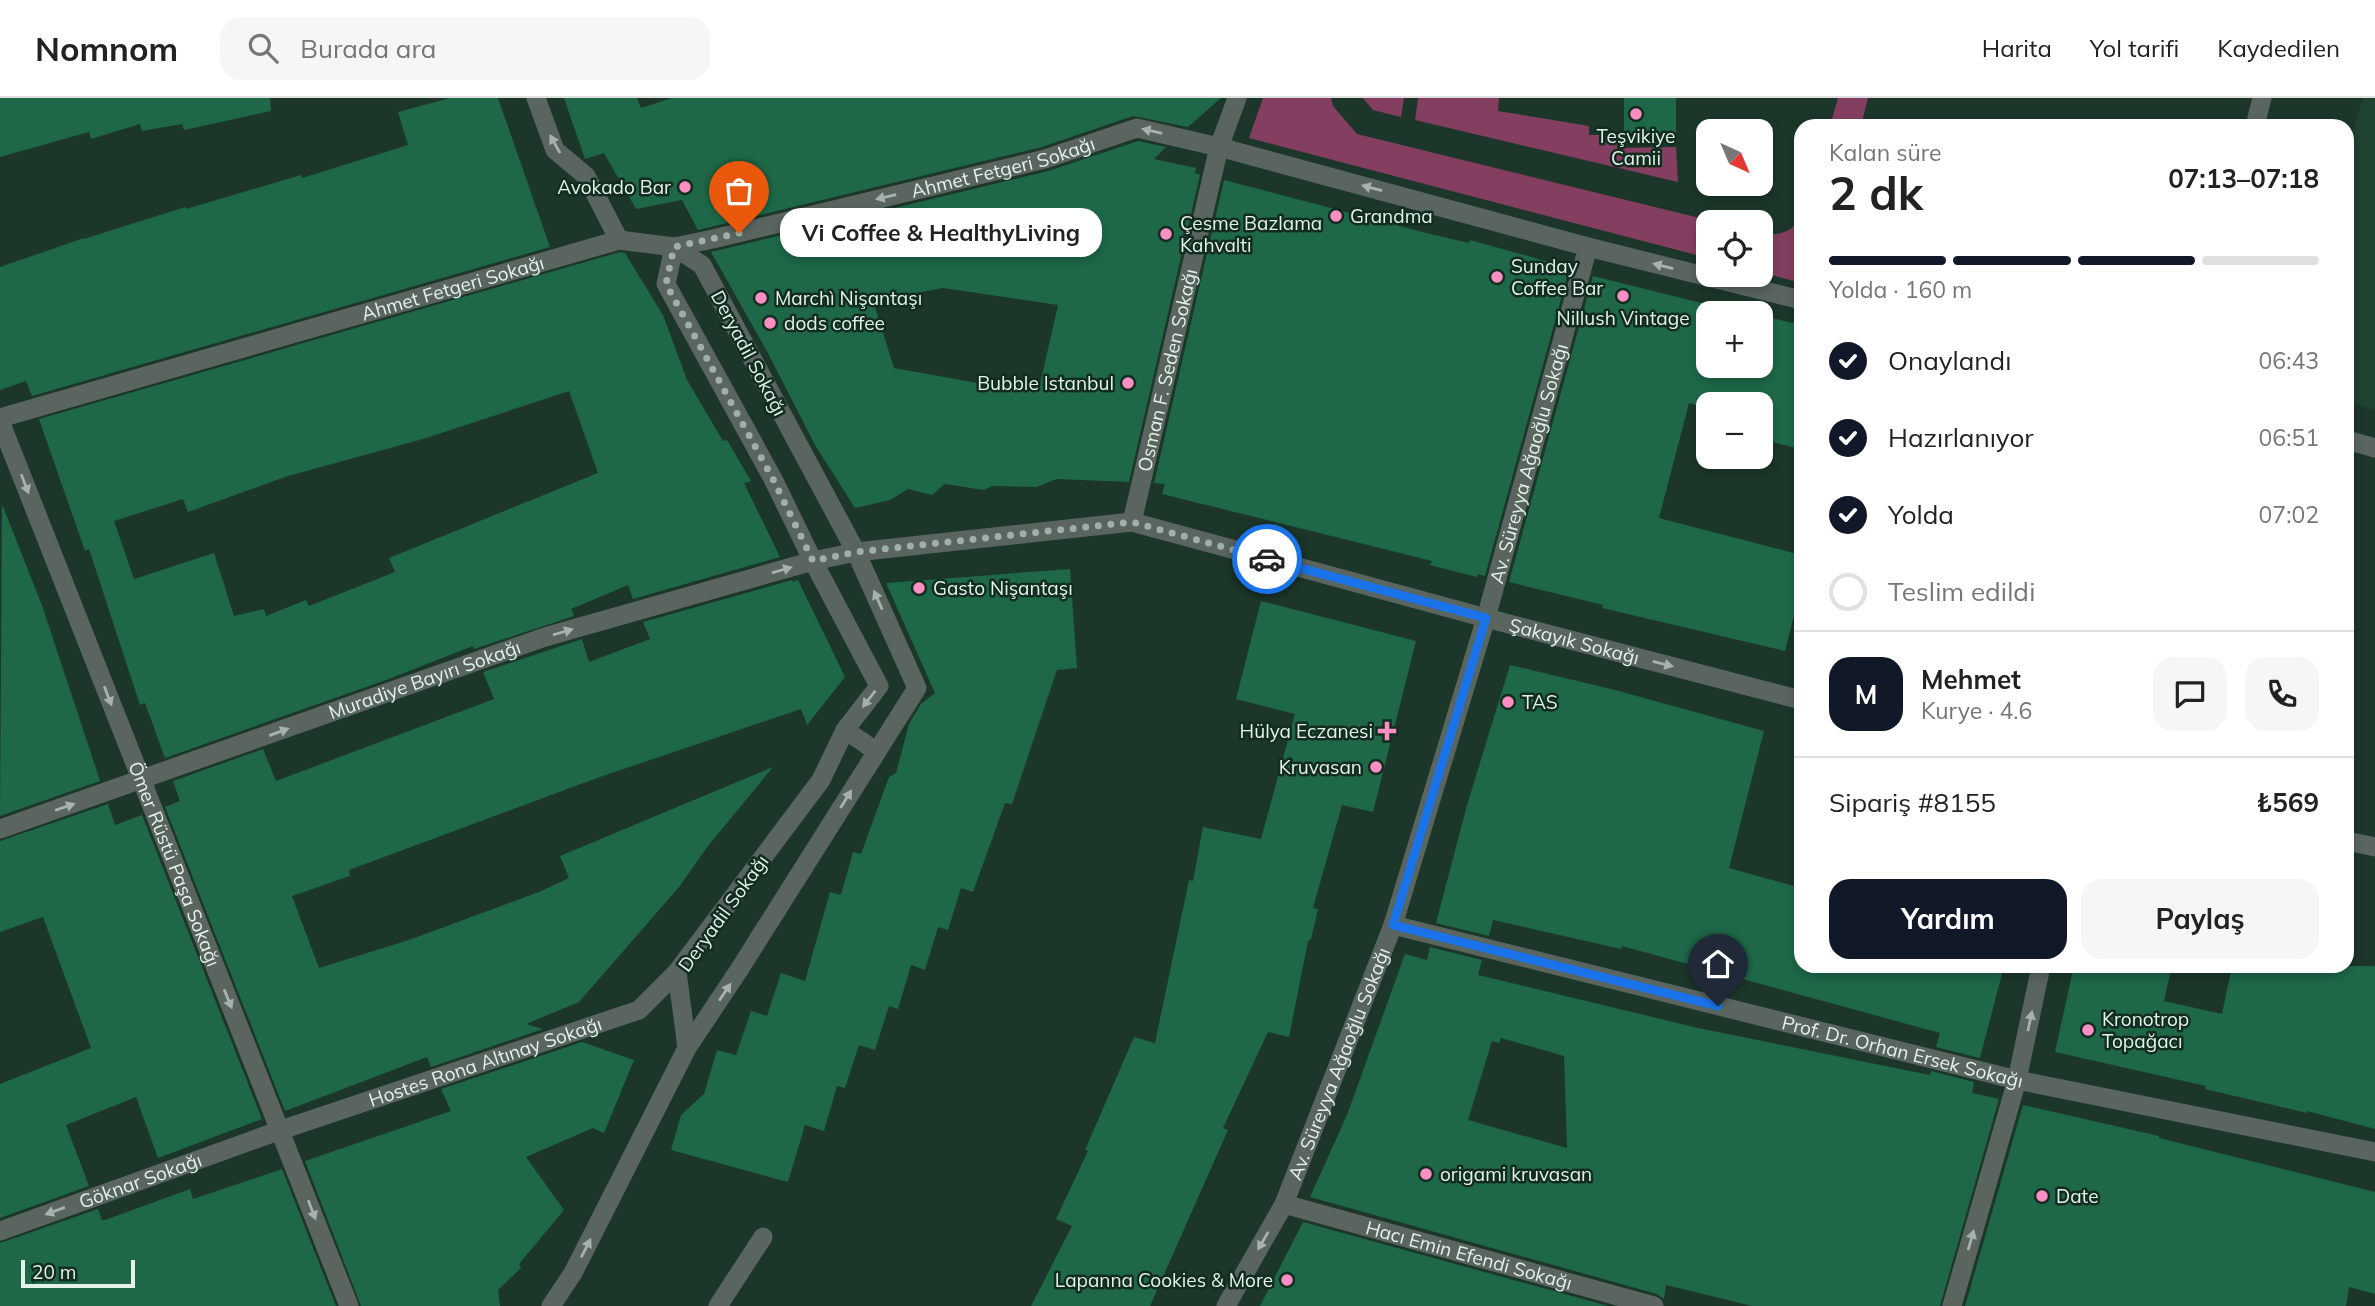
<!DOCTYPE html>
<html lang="tr">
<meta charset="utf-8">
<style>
body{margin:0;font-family:Mulish,sans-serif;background:#f6f6f6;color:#222;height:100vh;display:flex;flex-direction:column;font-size:26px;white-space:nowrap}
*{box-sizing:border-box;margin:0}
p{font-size:23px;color:#767676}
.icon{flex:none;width:38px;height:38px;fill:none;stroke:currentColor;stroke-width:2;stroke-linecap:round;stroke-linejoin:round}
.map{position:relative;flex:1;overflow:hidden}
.side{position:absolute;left:1794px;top:21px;width:560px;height:854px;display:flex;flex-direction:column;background:#fff;border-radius:21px;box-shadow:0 4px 10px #0003}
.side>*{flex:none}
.needle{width:46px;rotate:136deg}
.fabs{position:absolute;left:1696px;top:21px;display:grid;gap:14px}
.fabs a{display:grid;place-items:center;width:77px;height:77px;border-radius:14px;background:#fff;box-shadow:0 4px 10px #0003;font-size:35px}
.scale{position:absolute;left:21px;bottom:18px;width:114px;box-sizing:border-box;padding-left:7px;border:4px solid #e3f3ea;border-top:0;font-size:19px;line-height:24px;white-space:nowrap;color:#e3f3ea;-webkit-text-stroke:5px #122c1f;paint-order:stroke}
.pin{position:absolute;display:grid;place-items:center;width:60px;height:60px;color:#fff;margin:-72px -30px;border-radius:50% 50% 50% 0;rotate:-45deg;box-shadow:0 0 7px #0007}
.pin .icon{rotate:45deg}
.courier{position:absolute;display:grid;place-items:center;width:70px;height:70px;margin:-35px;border:5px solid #1a73e8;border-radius:50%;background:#fff;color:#222;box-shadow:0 2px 9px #0007}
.bubble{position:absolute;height:49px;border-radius:21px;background:#fff;box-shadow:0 4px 10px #0003;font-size:23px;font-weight:700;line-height:49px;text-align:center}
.overview em{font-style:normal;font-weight:700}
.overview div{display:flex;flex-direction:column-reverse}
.overview{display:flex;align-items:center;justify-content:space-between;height:119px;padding:0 35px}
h1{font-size:46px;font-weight:700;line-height:52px}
.bar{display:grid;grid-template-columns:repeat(4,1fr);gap:10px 7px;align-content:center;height:84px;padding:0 35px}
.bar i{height:9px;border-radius:5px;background:#e0e0e0}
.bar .active{background:#111827}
.bar p{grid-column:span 4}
.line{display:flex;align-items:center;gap:18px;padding:0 35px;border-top:2px solid #e0e0e0}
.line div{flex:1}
.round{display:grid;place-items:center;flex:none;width:74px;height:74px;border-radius:21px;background:#f6f6f6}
ol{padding:0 35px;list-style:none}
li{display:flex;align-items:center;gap:21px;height:77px}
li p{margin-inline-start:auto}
li .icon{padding:7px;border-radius:50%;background:#111827;color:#fff;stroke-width:4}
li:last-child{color:#767676}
li i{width:38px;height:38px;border:4px solid #e0e0e0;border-radius:50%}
.action{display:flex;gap:14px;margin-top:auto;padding:14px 35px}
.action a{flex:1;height:80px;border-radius:21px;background:#111827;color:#fff;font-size:28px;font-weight:700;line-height:80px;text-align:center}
.action a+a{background:#f6f6f6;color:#222}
header{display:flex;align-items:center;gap:42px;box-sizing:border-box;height:98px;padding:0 35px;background:#fff;border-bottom:2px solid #e0e0e0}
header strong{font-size:33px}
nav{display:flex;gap:38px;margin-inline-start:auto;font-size:24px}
.search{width:490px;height:63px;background:#f6f6f6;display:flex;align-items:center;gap:18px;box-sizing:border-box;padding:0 24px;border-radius:21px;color:#767676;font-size:26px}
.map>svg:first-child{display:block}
.built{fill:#1f4231}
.green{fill:#833e61}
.building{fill:#1e6848;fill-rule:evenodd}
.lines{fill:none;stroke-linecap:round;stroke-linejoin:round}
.minor{stroke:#59655e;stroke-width:19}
.oneway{fill:#a5b3ab}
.done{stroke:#9db1a6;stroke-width:7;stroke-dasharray:0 12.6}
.route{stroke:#1a73e8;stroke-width:9}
.poi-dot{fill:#fb8fc4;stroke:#122c1f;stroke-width:2.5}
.labels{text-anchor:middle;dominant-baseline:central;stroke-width:5;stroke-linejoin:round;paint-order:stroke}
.poi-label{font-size:19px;fill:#e3f3ea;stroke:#122c1f;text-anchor:start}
.street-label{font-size:19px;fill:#e3f3ea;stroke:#122c1f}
</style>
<header>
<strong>Nomnom</strong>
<div class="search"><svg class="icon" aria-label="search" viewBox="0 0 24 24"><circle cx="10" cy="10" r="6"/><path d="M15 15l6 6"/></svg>Burada ara</div>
<nav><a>Harita</a><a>Yol tarifi</a><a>Kaydedilen</a></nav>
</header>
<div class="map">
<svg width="2375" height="1208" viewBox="0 0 2375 1208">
<rect width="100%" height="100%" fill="#1c3629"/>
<!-- built -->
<path class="built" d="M2363,0h12v312l-28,-8v-252z"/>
<!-- green -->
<g class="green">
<path d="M1263,0h68l2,8 24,28 359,88h-8v36l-459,-120z"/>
<path d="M1363,0h41l-3,19 -28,-7z"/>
<path d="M1418,0h81l-1,13 91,15v9h28v13l59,-1 2,35 -263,-62z"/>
<path d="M1838,0h30l-7,28h-31z"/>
<path d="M1801,121v64l-40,-11v-39c15,4 30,-1 40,-14z"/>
</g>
<!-- building -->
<g class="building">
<path d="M0,0h270l1,13 -87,19 -2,-6 -40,7 -2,-7 -49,15 -2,-7 -89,25z"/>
<path d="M450,0h48l52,149 -518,149 -6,-15 -26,9v-123l84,-29v1l101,-32 1,2 115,-34 1,3 106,-33 -10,-33z"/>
<path d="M564,0h73l4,10 31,-10h549l-33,29 -55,-11 -91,31 -344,83 -16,-30 -46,9 -32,-56 -19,6z"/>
<path d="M1624,0h52v35l-52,1z"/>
<path d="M1138,43l28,6 -12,12 42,9 -1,5 5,2 -71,307 -72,-3 -21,8 -44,-1 -8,4 -39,-6 -13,11 -24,-6 -18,11 -35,8 -40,-63 -46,-90 -58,-103 337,-81zM943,190l115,17 -18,79 -23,-3 -1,9 -122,-22 -21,-67z"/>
<path d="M1224,82l202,53 43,10 1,-3 79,22 -1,3 21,5 -84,306 -7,-2 -1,3 -47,-12 2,-4 -270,-67 3,-10 -11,-1z"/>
<path d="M620,154l5,1 38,62 24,65 36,61 4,-1 24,41 -7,2 36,74 -147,42 -5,-14 -57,24 3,7 -100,33 -1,-3 -87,34 -221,78 -20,-55 -5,2 -51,-156 -4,2 -46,-132zM569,293l29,82 -209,85 6,14 -86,34 -3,-6 -40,16 -2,-7 -30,7 -20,-63 -80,26 -20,-58 69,-22 5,13 100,-36 135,-37z"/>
<path d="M1593,178l149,37h-34v53h52v-48l3,-2 38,9v124l-41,-10v-35h-52v4l-19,-5 -30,115 142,37v33l-16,63 -183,-43 1,-3 -94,-23z"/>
<path d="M2,406l41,104 57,173 -100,35z"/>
<path d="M1070,471l7,99 -20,2 -45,134 -7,-1 -32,89 -12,-4 -13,42 -10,-3 -13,43 -14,-5 -13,44 -9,-3 -14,44 -16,-5 -14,43 -8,-2 -13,45 -19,-6 -17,57 -117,-32 10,-35 23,-21 13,-44 19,5 15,-44 16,5 14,-43 24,8 25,-89 11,3 12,-43 8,2 28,-77 7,-4 13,-49 12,-20 14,-11 -49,-110z"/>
<path d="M792,482l1,2 5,-2 47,97 -38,48 -6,-16 -201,68 -251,93 1,6 -58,20 27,72 90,-28 130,-48 30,-14 -9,-22 213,-89 -65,79 -29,41 -100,115 -53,22 17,5 -112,38 -4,-10 -142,54 -120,-304 15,-6 -7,-20 90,-32 13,32 218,-82 -11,-27 99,-33 7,23 61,-23 -7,-17z"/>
<path d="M1261,503l155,40 -43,171 -31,-7 -29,103 5,1 -7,30 -3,2 -19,96 -21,-5 -45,96 5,2 -78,176h-119l41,-80 -16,-7 32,-68 -3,-1 49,-113 21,6 34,-163 4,1 10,-54 58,12 34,-125 -59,-15z"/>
<path d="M1510,567l105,25 149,41 -35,137 72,20v78h203l-24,92 -44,-11 4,-14 -318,-87 -1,3 -128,-29 -4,16 -53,-13 31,-118z"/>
<path d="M108,706l7,21 27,-10 120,304 -104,39 -22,-61 -70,28 23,61 -89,32v-134l91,-36 -48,-131 -43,15v-91z"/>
<path d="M1430,849l52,13 -4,15 220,53 232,47 1,-4 43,11 -2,11 27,6 -59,207h-188l-86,-21 -2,14 -7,-5 -347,-97 37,-82 58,-161 22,6zM1501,940l63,18 3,92 -99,-28 24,-79 7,2z"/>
<path d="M2074,868h98l-8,35 58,13 10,-48h143v163l-68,-18v2l-102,-24 1,-3 -151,-34z"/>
<path d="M582,944l52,18 -30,73 -11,-5 -67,29 38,53 -45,54 2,4 -23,22 2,16h-139l-56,-145 146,-50 -10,-22z"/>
<path d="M2023,1007l136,31v2l216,54v102l-26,-7 -3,19h-381z"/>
<path d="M282,1071l54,137h-336v-63l98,-34 4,11h3l85,-31 3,10z"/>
<path d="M1303,1124l305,84h-348z"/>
</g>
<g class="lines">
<!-- minor -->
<g class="minor">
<path d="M536,0l19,52 31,26 33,64"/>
<path d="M2255,28l7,-28"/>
<path id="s1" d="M0,320l619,-178 55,7 39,-8 332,-80 92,-31 82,19 369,100 213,53"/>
<path id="s2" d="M0,323l349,885"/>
<path d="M2347,342l28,8"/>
<path id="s3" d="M1132,424l87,-375 18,-49"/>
<path d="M845,632l31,21"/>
<path id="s4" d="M0,731l545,-192 268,-76 43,-9 276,-30 354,96 315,82"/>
<path d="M2347,743l28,6"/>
<path id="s5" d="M1393,827l624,155 358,72"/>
<path id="s6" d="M1284,1106l370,102"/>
<path id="s7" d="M0,1133l281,-101 358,-120 38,-38"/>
<path d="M551,1208l22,-33 114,-225 52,-78 178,-282 -61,-136 -154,-287 -28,-18 -8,37 107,195 40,82 66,125 -34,44 -24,50 -144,192 10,76"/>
<path d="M718,1208l45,-69"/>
<path id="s8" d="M1226,1208l58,-102 109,-279 93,-307 102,-371"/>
<path d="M1952,1208l65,-226 24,-114"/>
</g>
</g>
<!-- one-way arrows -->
<defs><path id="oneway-solid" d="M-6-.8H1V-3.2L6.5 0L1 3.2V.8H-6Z" transform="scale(1.75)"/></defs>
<g class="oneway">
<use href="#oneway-solid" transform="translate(1152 33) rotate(-167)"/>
<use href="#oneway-solid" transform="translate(555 46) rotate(-119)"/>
<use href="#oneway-solid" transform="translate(1372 90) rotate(-165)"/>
<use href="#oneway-solid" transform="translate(886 99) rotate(167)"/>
<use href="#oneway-solid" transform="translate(1663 168) rotate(-166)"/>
<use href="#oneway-solid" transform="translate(25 386) rotate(69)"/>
<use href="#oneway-solid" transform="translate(782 472) rotate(-16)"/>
<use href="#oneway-solid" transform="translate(878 502) rotate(-114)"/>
<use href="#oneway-solid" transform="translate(563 534) rotate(-16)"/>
<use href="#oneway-solid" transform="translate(1663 566) rotate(14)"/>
<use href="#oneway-solid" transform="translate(108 598) rotate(69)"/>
<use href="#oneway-solid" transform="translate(869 601) rotate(128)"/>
<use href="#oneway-solid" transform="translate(279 634) rotate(-20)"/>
<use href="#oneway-solid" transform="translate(846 701) rotate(-58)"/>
<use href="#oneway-solid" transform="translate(65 709) rotate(-19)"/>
<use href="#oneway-solid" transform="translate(725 894) rotate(-56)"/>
<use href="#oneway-solid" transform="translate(228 901) rotate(68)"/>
<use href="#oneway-solid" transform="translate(2030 923) rotate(-78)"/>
<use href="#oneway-solid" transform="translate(312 1112) rotate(69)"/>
<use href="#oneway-solid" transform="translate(55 1113) rotate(160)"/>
<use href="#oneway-solid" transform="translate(1971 1142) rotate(-74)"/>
<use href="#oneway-solid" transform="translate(1263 1143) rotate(120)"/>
<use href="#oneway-solid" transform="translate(586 1150) rotate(-63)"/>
</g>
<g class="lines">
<!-- done -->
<path class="done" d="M739,135l-65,14 -8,37 107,195 40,82 43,-9 276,-30 135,37"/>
<!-- route -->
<path class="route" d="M1267,461l219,59 -93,307 325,81"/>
</g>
<!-- markers -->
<g class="poi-dot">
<circle cx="1636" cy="16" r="7"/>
<circle cx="685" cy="89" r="7"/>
<circle cx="1336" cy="118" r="7"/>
<circle cx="1166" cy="136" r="7"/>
<circle cx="1497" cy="179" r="7"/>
<circle cx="1623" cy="198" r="7"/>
<circle cx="761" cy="200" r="7"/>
<circle cx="770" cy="225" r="7"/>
<circle cx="1128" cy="285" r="7"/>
<circle cx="919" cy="490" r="7"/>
<circle cx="1508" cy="604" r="7"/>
<path d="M1383.5 622.5h7v7h7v7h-7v7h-7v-7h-7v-7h7z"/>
<circle cx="1376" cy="669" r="7"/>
<circle cx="2088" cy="932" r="7"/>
<circle cx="1426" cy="1076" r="7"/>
<circle cx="2042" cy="1098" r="7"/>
<circle cx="1287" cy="1182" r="7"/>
</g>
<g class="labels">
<!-- poi labels -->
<g class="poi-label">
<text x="1636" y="38" text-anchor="middle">Teşvikiye<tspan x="1636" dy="22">Camii</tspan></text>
<text x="671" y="89" text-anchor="end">Avokado Bar</text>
<text x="1350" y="118">Grandma</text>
<text x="1180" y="125">Çesme Bazlama<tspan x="1180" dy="22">Kahvalti</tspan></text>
<text x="1511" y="168">Sunday<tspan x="1511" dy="22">Coffee Bar</tspan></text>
<text x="775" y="200">Marchì Nişantaşı</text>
<text x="1623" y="220" text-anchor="middle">Nillush Vintage</text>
<text x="784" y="225">dods coffee</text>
<text x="1114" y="285" text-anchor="end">Bubble Istanbul</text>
<text x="933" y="490">Gasto Nişantaşı</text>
<text x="1522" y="604">TAS</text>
<text x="1373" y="633" text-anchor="end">Hülya Eczanesi</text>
<text x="1362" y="669" text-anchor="end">Kruvasan</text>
<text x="2102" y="921">Kronotrop<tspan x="2102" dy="22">Topağacı</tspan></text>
<text x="1440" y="1076">origami kruvasan</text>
<text x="2056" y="1098">Date</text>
<text x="1273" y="1182" text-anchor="end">Lapanna Cookies &amp; More</text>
</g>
<!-- street labels -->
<g class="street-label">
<text stroke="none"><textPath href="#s1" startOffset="1038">Ahmet Fetgeri Sokağı</textPath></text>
<text stroke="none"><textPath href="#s1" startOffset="471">Ahmet Fetgeri Sokağı</textPath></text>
<text transform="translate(749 255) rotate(62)">Deryadil Sokağı</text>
<text stroke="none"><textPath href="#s3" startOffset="156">Osman F. Seden Sokağı</textPath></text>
<text stroke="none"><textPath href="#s8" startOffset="898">Av. Süreyya Ağaoğlu Sokağı</textPath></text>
<text stroke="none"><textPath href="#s4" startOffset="1636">Şakayık Sokağı</textPath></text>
<text stroke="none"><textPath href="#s4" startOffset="450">Muradiye Bayırı Sokağı</textPath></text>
<text stroke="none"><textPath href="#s2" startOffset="476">Ömer Rüstü Paşa Sokağı</textPath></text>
<text transform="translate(723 815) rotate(-54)">Deryadil Sokağı</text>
<text stroke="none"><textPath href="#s5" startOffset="525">Prof. Dr. Orhan Ersek Sokağı</textPath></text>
<text stroke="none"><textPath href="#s7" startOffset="514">Hostes Rona Altınay Sokağı</textPath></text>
<text stroke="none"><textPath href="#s8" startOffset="268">Av. Süreyya Ağaoğlu Sokağı</textPath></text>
<text stroke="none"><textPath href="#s7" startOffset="149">Göknar Sokağı</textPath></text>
<text stroke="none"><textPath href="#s6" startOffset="192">Hacı Emin Efendi Sokağı</textPath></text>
</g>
</g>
</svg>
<div class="fabs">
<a><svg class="needle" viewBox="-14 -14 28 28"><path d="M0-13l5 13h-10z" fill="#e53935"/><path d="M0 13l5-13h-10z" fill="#767676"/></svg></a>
<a><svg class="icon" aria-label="locate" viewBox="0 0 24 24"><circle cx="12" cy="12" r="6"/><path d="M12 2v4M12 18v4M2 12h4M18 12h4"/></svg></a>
<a>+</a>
<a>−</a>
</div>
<div class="scale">20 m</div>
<div class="pin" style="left:739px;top:135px;background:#ea580c"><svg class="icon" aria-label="bag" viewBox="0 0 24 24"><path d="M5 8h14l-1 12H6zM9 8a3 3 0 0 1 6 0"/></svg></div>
<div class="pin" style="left:1718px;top:908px;background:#1f2937"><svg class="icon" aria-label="home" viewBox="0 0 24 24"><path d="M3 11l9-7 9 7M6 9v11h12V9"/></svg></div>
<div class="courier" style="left:1267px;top:461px"><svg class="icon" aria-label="car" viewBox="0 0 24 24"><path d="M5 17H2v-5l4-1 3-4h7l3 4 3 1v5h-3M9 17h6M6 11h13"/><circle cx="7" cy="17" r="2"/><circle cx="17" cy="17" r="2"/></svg></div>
<div class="bubble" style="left:780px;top:110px;width:322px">Vi Coffee &amp; HealthyLiving</div>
<section class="side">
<div class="overview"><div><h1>2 dk</h1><p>Kalan süre</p></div><em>07:13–07:18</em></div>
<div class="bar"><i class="active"></i><i class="active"></i><i class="active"></i><i></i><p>Yolda · 160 m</p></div>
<ol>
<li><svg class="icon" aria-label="check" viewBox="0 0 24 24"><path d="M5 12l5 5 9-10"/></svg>Onaylandı<p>06:43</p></li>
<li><svg class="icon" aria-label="check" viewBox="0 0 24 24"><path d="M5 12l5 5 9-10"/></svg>Hazırlanıyor<p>06:51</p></li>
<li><svg class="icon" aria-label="check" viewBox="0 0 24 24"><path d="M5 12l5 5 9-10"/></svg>Yolda<p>07:02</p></li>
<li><i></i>Teslim edildi</li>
</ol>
<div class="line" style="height:126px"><b class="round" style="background:#111827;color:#fff">M</b><div><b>Mehmet</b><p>Kurye · 4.6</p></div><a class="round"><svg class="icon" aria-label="chat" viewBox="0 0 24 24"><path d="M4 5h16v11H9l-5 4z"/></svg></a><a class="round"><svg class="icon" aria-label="phone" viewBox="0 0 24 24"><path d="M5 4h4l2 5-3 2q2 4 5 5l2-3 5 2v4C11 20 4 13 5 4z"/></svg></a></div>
<div class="line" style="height:91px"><div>Sipariş #8155</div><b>₺569</b></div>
<div class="action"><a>Yardım</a><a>Paylaş</a></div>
</section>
</div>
